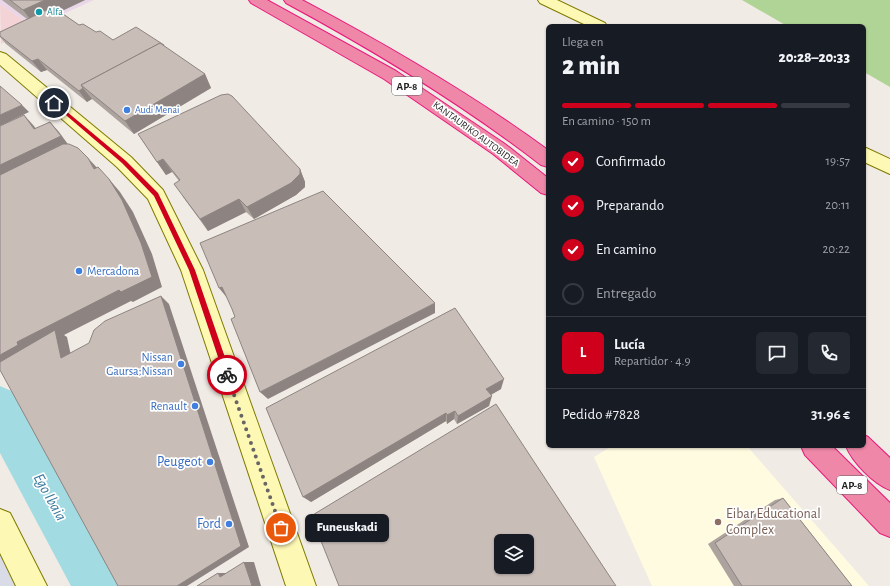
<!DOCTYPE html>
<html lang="es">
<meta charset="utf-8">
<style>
body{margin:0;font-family:"Alegreya Sans",sans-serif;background:#242831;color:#f1f3f6;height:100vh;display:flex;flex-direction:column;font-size:15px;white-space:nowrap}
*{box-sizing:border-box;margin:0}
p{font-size:13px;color:#9ea1a6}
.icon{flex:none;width:22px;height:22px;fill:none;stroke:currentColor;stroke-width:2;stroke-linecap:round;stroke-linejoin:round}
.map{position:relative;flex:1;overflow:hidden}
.sheet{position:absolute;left:546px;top:24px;width:320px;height:424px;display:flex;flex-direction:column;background:#171b24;border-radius:6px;box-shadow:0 1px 3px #0004}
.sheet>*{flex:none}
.tools{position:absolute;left:494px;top:534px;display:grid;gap:8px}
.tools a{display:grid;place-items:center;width:40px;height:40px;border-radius:6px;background:#171b24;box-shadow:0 1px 3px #0004;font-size:20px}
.pin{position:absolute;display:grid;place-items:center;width:34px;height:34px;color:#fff;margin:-17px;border:2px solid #fff;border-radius:50%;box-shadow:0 1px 4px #0007}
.courier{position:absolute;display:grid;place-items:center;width:40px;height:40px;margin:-20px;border:3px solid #cf001b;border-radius:50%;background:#fff;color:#222;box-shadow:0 1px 5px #0007}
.bubble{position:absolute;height:28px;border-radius:6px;background:#171b24;box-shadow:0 1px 3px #0004;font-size:13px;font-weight:800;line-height:28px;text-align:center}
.summary em{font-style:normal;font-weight:800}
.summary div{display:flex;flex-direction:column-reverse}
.summary{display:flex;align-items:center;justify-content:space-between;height:68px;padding:0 16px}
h1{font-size:26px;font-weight:800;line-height:30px}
.bar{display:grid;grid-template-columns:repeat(4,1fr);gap:6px 4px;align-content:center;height:48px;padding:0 16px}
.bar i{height:5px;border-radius:3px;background:#363941}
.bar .current{background:#cf001b}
.bar p{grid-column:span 4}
.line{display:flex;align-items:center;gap:10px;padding:0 16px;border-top:1px solid #363941}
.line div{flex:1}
.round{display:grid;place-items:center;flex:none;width:42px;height:42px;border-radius:6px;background:#242831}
ol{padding:0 16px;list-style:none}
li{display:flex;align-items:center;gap:12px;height:44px}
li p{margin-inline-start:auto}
li .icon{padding:4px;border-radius:50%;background:#cf001b;color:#fff;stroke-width:4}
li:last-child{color:#9ea1a6}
li i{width:22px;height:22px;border:2px solid #363941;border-radius:50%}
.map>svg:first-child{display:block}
.commercial{fill:#f3d3d6}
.industrial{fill:#ead6e9}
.education{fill:#fffbe0}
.forest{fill:#b0d396}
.plaza{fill:#d9dbe7}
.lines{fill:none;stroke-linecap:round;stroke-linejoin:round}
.river{fill:#a2dce2;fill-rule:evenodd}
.secondary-casing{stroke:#7d7a00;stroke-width:2}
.highway-casing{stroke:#e9187b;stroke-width:2}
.secondary{fill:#fef8b5;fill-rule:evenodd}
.highway{fill:#ee87a8;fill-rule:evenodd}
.wall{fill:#ada39e}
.shaded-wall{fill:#8d8481}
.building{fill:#c9bdb8;stroke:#8d8481;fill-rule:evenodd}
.route{fill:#cf001b}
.done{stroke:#686664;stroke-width:4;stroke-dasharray:0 7.2}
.culture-dot{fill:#0f9aa8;stroke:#fff;stroke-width:1.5}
.shop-dot{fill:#3f7fe0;stroke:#fff;stroke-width:1.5}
.education-dot{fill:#8d6e63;stroke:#fff;stroke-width:1.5}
.labels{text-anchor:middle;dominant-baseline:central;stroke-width:3.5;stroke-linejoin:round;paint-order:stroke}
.far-culture-label{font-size:10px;fill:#0d838f;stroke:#fff;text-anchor:start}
.far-shop-label{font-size:10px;fill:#366cbe;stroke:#fff;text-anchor:start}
.far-street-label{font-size:10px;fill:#1f1f1f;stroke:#fff}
.shield{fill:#fff;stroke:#626262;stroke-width:1}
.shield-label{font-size:11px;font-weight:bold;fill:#1f1f1f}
.shop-label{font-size:12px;fill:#366cbe;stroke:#fff;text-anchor:end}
.near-shop-label{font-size:14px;fill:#366cbe;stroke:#fff;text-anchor:end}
.near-education-label{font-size:14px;fill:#785e54;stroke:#fff;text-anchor:start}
.near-water-label{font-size:16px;font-style:italic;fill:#3c7a9e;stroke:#fff}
</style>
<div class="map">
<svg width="890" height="586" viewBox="0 0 890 586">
<rect width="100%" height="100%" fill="#f1ebe5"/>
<!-- commercial -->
<path class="commercial" d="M0,4l34,23 -33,17z"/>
<!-- industrial -->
<path class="industrial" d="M0,0h94l-60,27 -34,-23z"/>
<!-- education -->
<path class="education" d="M612,446h135l122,140h-217l-58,-129z"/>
<!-- forest -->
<path class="forest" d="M742,0h148v87l-26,-15v-46h-77z"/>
<!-- plaza -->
<path class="plaza" d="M0,554l16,32h-16z"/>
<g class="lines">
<!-- river -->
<path class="river" d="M0,386l16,7 103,174 7,19h-55l-71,-133z"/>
<defs>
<g id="secondary">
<path d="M538,0h19l48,23 2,3h-19l-48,-23z"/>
<path d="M0,52l6,2 125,103 32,33 40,80 113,316h-30l-105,-316 -33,-71 -31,-32 -117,-102z"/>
<path d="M864,147l26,12v15l-26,-12z"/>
<path d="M0,509l10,4 37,73h-31l-16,-33z"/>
</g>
<g id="highway">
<path d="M249,0h18l129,71 109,73 43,34v17l-7,-2 -48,-39 -109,-75 -133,-76z"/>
<path d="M284,0h18c85,45 168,93 246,150v17l-7,-2c-80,-62 -166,-114 -255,-162z"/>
<path d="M864,435l4,2 22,21v32c-16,-6 -38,-28 -44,-44h18z"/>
<path d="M801,446h31l58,57v34l-10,-4 -75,-78z"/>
</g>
</defs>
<!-- secondary casing -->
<use href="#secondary" class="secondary-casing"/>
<!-- highway casing -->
<use href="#highway" class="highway-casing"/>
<!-- secondary -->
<use href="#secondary" class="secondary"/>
<!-- highway -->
<use href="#highway" class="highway"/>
</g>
<!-- wall -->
<g class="wall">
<path d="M2,0h83l-25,12 19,13 34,15 51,5 2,3 39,26 6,14 -77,46 -42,-35 -5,3 -40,-32 -6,2 -35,-28 -6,-7v-5l27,-13z"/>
<path d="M138,134l162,35 5,13v5l-9,8 -42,24 -8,-7 -38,19 -25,-34 -4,-16 -7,-9 -6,3z"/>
<path d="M501,389l-11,6 -1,11 -32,18 -3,-5 -7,5 -1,-3 -135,81 -45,-94z"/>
<path d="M783,498l69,88h-118l-26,-42 67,-44z"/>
</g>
<!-- shaded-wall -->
<g class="shaded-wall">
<path d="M45,0h40l-51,24 -11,-14z"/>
<path d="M38,59l9,11 -6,2 -9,-11z"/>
<path d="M205,74l6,14 -77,46 -9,-13z"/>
<path d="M83,88l9,11 -5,3 -8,-11z"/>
<path d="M22,105l7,7 -29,14v-11z"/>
<path d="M24,115l10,11 10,14 -10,-11z"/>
<path d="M50,122l9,10 11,15 -70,34v-16z"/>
<path d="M88,158l12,13 -6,-2z"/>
<path d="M163,159l9,13 -6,3 -9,-13z"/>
<path d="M300,169l5,13v5l-9,8 -42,24 -7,-12z"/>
<path d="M109,179l11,13 13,20 19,42 10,33 -29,15 -2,-1 -67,34 3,2 6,28 -73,3v-13l17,-13z"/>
<path d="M239,199l7,13 -38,19 -8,-12z"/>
<path d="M222,287l6,12 -9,-11z"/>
<path d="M161,296l8,8 80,243 -62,39h-10z"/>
<path d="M435,303v10l-167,86 -8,-7z"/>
<path d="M504,379l-3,10 -17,10 2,-10z"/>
<path d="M492,396l-3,10 -32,18 1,-8z"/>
<path d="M455,411l-1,8 -7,5v-9z"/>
<path d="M446,413v8l-135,81 -8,-5z"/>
<path d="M244,562h10l7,24h-9z"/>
<path d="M218,573h12l-10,4z"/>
</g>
<!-- building -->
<g class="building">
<path d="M10,0h35l-22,10z"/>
<path d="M53,7l26,18 4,-1 13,8 4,-1 13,9 23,-13 28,18 -1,1 -3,-3 -79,42 2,3 -4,3 -41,-32 -6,2 -32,-25v-4z"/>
<path d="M160,43l45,31 -80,47 -44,-36z"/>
<path d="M0,86l22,19 -22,10z"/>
<path d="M228,94l4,2 68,73v5l-9,9 -44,24 -8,-8 -39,20 -26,-35 6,-4 -17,-21 -6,3 -19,-28 83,-39z"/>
<path d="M24,115l10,14 16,-7 11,14 -61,29v-39z"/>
<path d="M63,144h6l9,4 10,10 6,11 4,-2 11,12 13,21 19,43 11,34 -31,15 -2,-2 -102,52 1,3 -18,10v-180z"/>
<path d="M323,191l112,112 -175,89 -29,-73 4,-2 -3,-8 -10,-22 -3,1 -19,-45z"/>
<path d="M161,296l80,250 -64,40h-59l-118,-216v-8l55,-32 6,28 28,-15 5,-13 11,-9z"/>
<path d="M455,308l49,71 -18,10 6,7 -34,20 -3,-5 -8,4 -1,-2 -143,84 -37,-89z"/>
<path d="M496,404l120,182h-277l-28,-70zM501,541h26v26h-26z"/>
<path d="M783,498l69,88h-110l-27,-43z"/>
<path d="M244,562l8,24h-55l21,-13 2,4z"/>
</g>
<!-- route -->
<path class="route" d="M54,101l72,60 32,32 37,77 36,105 -1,3 -3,1 -3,-4 -35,-105 -35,-74 -32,-33 -69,-59 -1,-1z"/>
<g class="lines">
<!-- done -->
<path class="done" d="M227,375l54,153"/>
</g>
<!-- markers -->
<circle class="culture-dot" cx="39" cy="12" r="4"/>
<g class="shop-dot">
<circle cx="127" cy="110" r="4"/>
<circle cx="79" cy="271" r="4"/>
<circle cx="181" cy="364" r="4"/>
<circle cx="195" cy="406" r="4"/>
<circle cx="210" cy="462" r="4"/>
<circle cx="229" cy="524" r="4"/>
</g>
<circle class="education-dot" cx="718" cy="522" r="4"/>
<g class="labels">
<!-- far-culture labels -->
<g class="far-culture-label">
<text x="47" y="12">Alfa</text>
</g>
<!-- far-shop labels -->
<g class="far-shop-label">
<text x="135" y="110">Audi Menai</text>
</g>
<!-- far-street labels -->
<g class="far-street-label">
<text transform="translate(476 134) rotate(36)">KANTAURIKO AUTOBIDEA</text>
</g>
<!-- shield labels -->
<g class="shield">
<rect x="392" y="77" width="30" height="18" rx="3"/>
<rect x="837" y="476" width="30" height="18" rx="3"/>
</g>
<g class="shield-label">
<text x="407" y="86">AP-8</text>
<text x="852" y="485">AP-8</text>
</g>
<!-- shop labels -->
<g class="shop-label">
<text x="87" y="271" text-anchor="start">Mercadona</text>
<text x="173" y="357">Nissan<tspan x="173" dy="14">Gaursa;Nissan</tspan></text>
<text x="187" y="406">Renault</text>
</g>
<!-- near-shop labels -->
<g class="near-shop-label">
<text x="202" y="462">Peugeot</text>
<text x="221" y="524">Ford</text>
</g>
<!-- near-education labels -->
<g class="near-education-label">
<text x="726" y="514">Eibar Educational<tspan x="726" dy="16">Complex</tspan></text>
</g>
<!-- near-water labels -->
<g class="near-water-label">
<text transform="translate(50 497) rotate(61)">Ego Ibaia</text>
</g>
</g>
</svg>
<div class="tools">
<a><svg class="icon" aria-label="layers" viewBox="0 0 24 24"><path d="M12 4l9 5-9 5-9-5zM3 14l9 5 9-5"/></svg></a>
</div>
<div class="pin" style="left:281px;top:528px;background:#ea580c"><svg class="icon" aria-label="bag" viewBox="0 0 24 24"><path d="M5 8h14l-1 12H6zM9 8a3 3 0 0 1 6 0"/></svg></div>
<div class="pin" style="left:54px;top:103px;background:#1f2937"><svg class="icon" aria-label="home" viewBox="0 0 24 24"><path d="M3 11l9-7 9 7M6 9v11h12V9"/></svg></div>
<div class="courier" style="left:227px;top:375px"><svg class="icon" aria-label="bike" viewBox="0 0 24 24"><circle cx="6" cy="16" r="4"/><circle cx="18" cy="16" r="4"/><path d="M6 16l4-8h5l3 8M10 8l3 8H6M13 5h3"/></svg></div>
<div class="bubble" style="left:305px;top:514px;width:84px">Funeuskadi</div>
<section class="sheet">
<div class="summary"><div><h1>2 min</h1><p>Llega en</p></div><em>20:28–20:33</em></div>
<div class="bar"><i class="current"></i><i class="current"></i><i class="current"></i><i></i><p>En camino · 150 m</p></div>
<ol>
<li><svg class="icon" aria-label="check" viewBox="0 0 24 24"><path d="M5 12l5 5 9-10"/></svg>Confirmado<p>19:57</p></li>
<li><svg class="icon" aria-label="check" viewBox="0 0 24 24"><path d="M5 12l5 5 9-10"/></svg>Preparando<p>20:11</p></li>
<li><svg class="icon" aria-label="check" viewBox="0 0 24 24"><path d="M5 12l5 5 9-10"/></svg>En camino<p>20:22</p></li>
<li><i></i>Entregado</li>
</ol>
<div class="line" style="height:72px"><b class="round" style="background:#cf001b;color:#fff">L</b><div><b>Lucía</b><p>Repartidor · 4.9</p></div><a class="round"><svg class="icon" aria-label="chat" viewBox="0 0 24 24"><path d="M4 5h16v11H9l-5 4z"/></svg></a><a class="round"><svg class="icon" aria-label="phone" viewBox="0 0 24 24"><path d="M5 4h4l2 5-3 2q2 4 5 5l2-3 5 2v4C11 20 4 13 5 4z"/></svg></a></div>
<div class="line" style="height:52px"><div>Pedido #7828</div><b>31.96 €</b></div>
</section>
</div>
